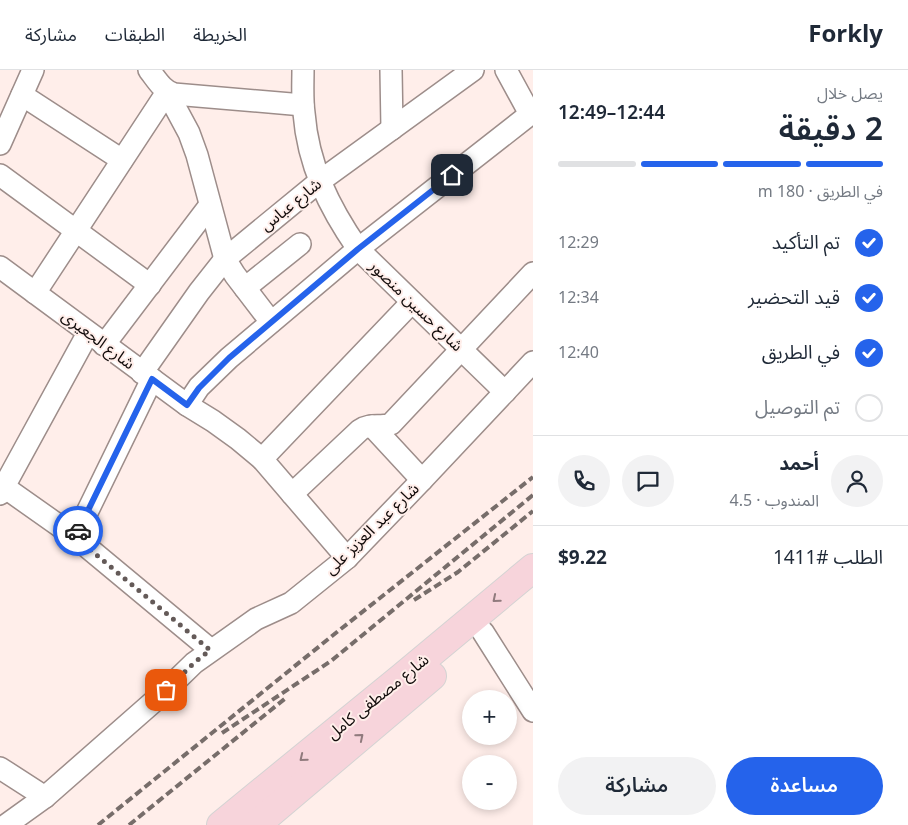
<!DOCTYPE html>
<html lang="ar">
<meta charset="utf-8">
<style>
body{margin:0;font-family:Georgia,"Noto Sans Arabic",serif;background:#f2f2f3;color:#1f2937;direction:rtl;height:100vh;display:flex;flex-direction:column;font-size:19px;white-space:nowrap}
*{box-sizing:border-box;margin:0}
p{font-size:16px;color:#747a83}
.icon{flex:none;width:28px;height:28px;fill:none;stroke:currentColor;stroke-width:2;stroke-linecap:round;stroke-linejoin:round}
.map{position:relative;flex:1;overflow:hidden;direction:ltr}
.details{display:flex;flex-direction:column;background:#fff;width:375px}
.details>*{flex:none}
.tools{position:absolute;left:462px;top:620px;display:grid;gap:10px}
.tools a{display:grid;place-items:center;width:55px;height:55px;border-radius:50%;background:#fff;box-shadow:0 2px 8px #0003;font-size:25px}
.pin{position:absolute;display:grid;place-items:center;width:42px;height:42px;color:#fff;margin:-21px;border-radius:10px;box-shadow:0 2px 8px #0006}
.courier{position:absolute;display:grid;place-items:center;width:50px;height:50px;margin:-25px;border:4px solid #2563eb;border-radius:50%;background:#fff;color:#222;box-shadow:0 1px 6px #0007}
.headline em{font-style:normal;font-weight:600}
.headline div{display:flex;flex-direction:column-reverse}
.headline{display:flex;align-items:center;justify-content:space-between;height:85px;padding:0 25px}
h1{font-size:32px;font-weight:600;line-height:38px}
.bar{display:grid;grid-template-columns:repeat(4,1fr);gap:8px 5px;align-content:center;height:60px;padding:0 25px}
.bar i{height:6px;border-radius:4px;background:#e0e1e3}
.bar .selected{background:#2563eb}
.bar p{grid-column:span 4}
.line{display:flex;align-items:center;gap:12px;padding:0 25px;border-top:1px solid #e0e1e3}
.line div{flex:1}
.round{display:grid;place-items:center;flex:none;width:52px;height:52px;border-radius:26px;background:#f2f2f3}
ol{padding:0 25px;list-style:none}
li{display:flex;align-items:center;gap:15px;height:55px}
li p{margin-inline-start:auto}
li .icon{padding:5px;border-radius:50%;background:#2563eb;color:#fff;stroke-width:4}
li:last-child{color:#747a83}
li i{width:28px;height:28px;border:2px solid #e0e1e3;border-radius:50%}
.action{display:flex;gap:10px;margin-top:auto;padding:10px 25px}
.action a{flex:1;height:58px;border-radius:30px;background:#2563eb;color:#fff;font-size:20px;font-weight:600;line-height:58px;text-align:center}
.action a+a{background:#f2f2f3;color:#1f2937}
header{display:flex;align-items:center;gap:30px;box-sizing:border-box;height:70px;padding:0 25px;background:#fff;border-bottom:1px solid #e0e1e3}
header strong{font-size:24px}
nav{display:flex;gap:28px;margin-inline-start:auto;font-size:18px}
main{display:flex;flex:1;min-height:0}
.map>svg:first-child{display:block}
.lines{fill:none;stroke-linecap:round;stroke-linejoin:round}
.minor-casing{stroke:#9d8d8a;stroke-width:24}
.primary-casing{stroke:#d4d3d3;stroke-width:30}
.minor{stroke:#fff;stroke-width:21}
.primary{stroke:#f7d4db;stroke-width:28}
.rail{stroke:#776d6a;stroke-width:4;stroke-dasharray:8 4;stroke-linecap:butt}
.oneway{stroke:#907a7d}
.done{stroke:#645a58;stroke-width:5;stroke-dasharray:0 9}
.route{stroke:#2563eb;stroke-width:6}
.labels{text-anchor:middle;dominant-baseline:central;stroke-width:4;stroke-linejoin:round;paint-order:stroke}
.street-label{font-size:16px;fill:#110b0a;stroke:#ffeeea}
</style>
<header>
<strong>Forkly</strong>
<nav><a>الخريطة</a><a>الطبقات</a><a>مشاركة</a></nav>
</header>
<main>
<section class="details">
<div class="headline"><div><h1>2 دقيقة</h1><p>يصل خلال</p></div><em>12:44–12:49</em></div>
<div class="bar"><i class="selected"></i><i class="selected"></i><i class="selected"></i><i></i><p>في الطريق · 180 m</p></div>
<ol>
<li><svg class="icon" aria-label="check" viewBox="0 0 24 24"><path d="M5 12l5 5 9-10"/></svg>تم التأكيد<p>12:29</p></li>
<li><svg class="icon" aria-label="check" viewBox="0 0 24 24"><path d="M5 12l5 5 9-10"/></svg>قيد التحضير<p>12:34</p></li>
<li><svg class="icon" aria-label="check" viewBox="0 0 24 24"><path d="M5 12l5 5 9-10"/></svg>في الطريق<p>12:40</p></li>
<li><i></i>تم التوصيل</li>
</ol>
<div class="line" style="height:90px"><a class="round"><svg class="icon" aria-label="person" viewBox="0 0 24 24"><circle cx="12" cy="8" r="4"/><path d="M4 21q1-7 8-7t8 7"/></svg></a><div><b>أحمد</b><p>المندوب · 4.5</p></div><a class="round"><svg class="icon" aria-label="chat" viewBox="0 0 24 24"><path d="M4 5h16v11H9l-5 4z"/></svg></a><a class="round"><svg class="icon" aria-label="phone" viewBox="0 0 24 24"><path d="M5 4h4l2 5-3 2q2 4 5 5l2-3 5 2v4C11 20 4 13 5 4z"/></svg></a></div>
<div class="line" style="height:65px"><div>الطلب #1411</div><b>$9.22</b></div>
<div class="action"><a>مساعدة</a><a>مشاركة</a></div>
</section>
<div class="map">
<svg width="533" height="755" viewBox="0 0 533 755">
<rect width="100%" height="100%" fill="#ffeeea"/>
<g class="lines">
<defs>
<g id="minor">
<path d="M149,0c8,10 13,20 25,24l129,11"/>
<path d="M303,0c0,14 -1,29 1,43 4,52 25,94 54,136l147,143"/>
<path d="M391,0l1,59"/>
<path d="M506,0l24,44"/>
<path d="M22,25l100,65"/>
<path d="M0,74l33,-74"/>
<path d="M0,105l150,110"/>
<path d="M0,197l187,138 26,16 25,18 24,20 85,99"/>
<path d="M245,218l55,-44"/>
<path d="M35,223l132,-201 22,41 8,22 28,104 10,16 36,47"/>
<path d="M104,275l106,-140"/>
<path d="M142,303l57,-81 26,-33 95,-78 153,-111"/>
<path d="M187,335l12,-18 30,-29 129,-109 175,-137"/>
<path d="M372,356l50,54"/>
<path d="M262,389l150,-157"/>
<path d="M0,414l75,53 136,113"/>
<path d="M0,424l88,-161"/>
<path d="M292,424l68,-64c10,-7 20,-2 31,-6l142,-151"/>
<path d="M75,467l77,-158"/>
<path d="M483,562l50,79"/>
<path d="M0,698l45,29"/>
<path d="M6,755l39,-28 115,-101 34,-33 62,-44 35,-16 56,-45 75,-78 111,-118"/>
</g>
<g id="primary">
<path d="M221,755l180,-147 132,-110"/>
<path d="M256,755l176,-149"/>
</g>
</defs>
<!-- minor casing -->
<use href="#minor" class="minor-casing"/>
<!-- primary casing -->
<use href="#primary" class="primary-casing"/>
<!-- minor -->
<use href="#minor" class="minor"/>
<!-- primary -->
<use href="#primary" class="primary"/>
<!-- rail -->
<g class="rail">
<path d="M414,530l44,-28 75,-61"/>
<path d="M222,663l109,-72 202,-166"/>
<path d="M98,755l239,-193 196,-155"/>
<path d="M129,755l158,-128"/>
</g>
</g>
<!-- one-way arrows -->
<defs><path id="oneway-chevron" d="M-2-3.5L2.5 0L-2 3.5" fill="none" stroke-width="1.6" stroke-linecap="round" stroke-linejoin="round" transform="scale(1.25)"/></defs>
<g class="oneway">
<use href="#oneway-chevron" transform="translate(496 529) rotate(140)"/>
<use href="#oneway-chevron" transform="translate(360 667) rotate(-40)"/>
<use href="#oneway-chevron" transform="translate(303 688) rotate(141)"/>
</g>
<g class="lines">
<!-- done -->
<path class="done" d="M78,461l-3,6 135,113 -16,13 -28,27"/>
<!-- route -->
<path class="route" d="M78,461l74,-152 35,26 12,-17 30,-30 129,-109 94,-74"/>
</g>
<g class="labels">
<!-- street labels -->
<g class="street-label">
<text transform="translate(291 135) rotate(-39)">شارع عباس</text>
<text transform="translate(416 236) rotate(44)">شارع حسين منصور</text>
<text transform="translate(98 270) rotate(37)">شارع الجعيرى</text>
<text transform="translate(372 459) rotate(-44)">شارع عبد العزيز على</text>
<text transform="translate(378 627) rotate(-39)">شارع مصطفى كامل</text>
</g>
</g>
</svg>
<div class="tools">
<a>+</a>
<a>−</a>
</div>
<div class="pin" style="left:166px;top:620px;background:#ea580c"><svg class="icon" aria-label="bag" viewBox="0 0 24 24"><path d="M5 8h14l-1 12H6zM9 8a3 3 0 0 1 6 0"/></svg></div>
<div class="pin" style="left:452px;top:105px;background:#1f2937"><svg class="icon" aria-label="home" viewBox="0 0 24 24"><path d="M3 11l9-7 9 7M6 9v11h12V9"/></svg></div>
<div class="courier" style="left:78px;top:461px"><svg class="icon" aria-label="car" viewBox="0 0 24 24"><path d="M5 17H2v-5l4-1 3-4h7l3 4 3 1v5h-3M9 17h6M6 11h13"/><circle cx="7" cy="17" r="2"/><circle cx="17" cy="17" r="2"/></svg></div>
</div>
</main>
